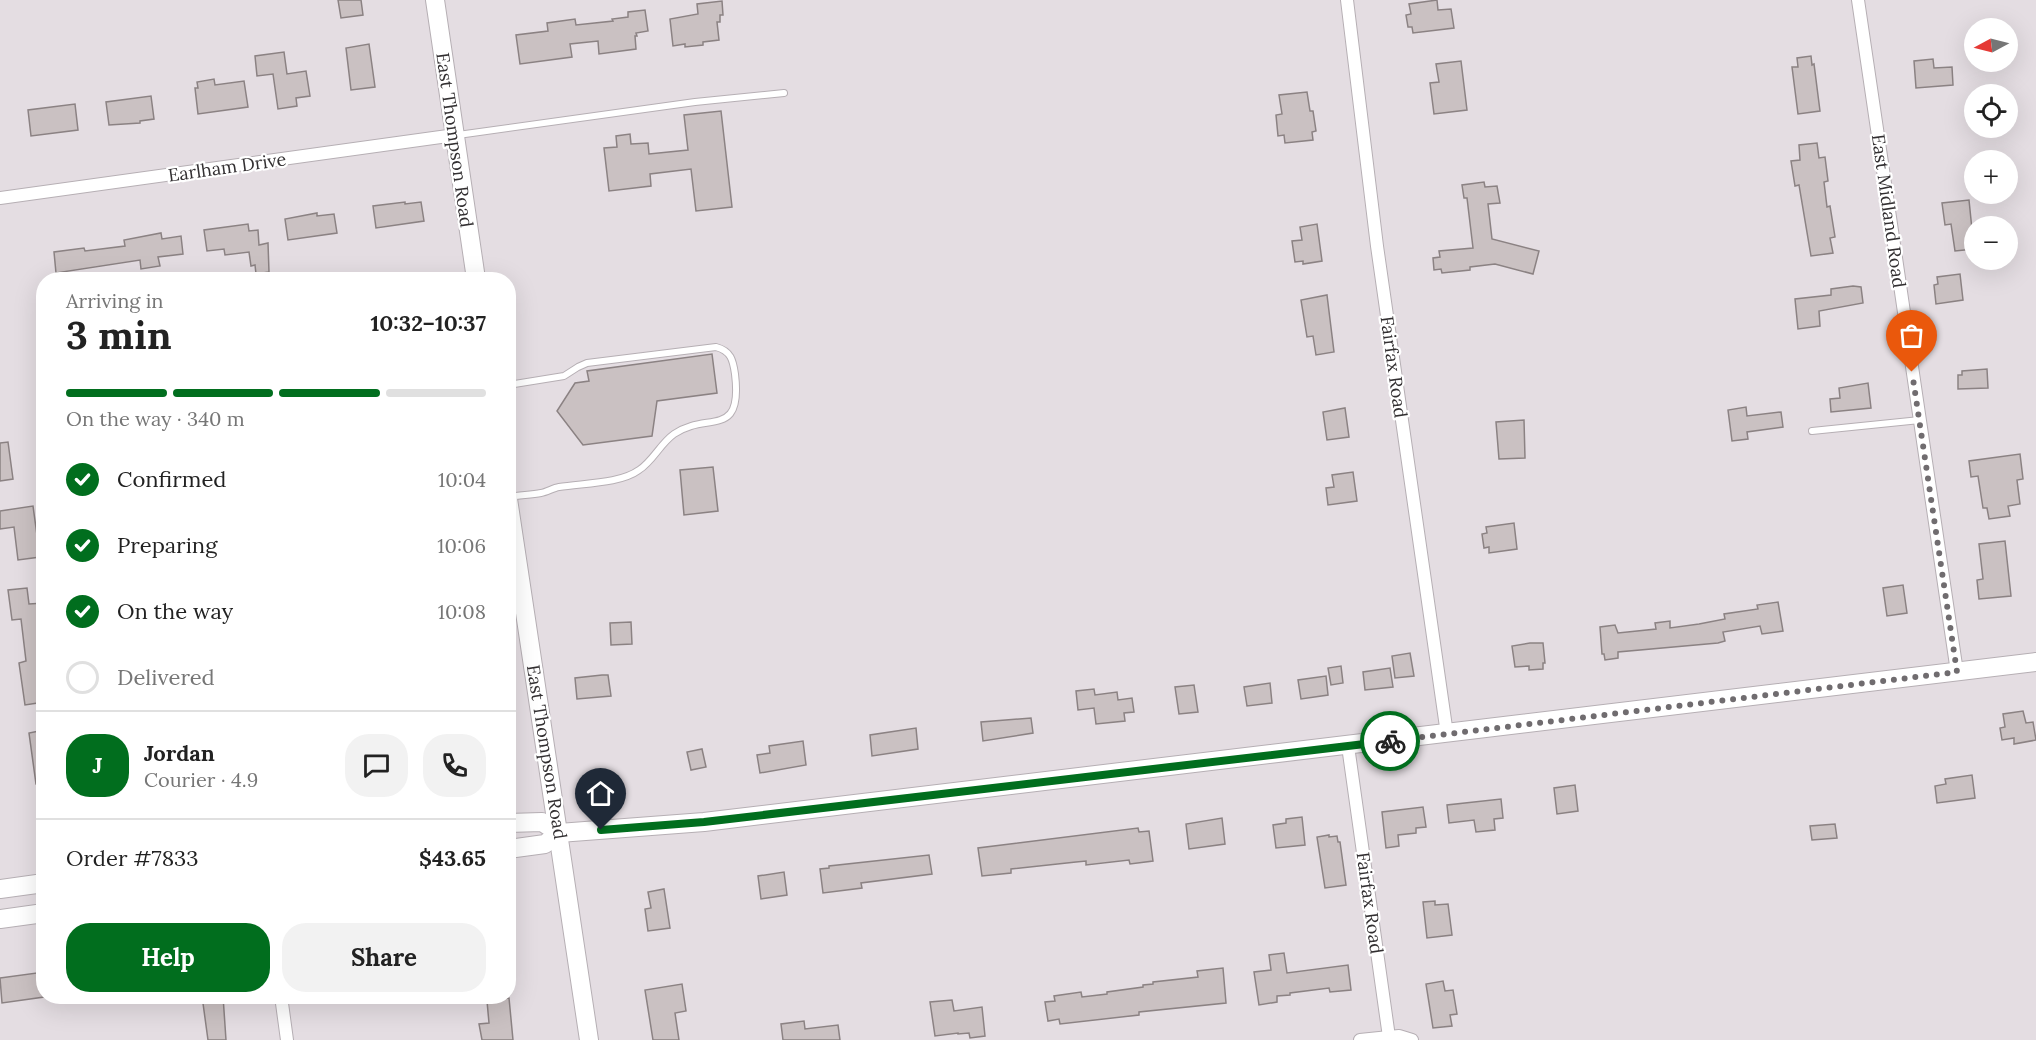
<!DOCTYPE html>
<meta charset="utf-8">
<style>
body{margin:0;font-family:Lora,serif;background:#f2f2f2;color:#222;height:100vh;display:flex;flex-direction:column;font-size:22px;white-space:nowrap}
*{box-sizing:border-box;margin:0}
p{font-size:20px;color:#767676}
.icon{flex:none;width:33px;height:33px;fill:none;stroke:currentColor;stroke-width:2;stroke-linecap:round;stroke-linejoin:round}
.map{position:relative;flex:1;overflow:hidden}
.panel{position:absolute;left:36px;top:272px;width:480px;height:732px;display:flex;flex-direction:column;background:#fff;border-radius:24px;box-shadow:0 6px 24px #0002}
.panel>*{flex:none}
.needle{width:39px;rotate:263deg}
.controls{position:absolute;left:1964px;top:18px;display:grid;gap:12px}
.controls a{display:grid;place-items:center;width:54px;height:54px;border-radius:50%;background:#fff;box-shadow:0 6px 24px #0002;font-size:30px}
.pin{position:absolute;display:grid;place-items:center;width:51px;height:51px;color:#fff;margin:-62px -26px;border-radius:50% 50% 50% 0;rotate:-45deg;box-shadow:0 0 6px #0007}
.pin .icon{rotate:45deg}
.courier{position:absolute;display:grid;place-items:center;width:60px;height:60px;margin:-30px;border:4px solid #016e1e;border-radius:50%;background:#fff;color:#222;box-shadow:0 2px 8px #0007}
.headline em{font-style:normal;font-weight:700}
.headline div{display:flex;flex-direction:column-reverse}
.headline{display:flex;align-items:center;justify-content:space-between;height:102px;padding:0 30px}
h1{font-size:39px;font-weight:700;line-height:45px}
.bar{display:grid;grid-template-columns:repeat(4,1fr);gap:9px 6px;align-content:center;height:72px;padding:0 30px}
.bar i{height:8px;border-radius:4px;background:#e0e0e0}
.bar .active{background:#016e1e}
.bar p{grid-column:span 4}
.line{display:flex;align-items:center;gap:15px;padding:0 30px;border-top:2px solid #e0e0e0}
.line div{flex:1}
.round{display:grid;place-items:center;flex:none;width:63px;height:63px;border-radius:24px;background:#f2f2f2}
ol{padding:0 30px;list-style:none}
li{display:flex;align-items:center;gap:18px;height:66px}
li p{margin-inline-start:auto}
li .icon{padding:6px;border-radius:50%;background:#016e1e;color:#fff;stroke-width:4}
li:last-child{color:#767676}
li i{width:33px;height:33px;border:3px solid #e0e0e0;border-radius:50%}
.primary-button{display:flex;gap:12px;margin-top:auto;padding:12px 30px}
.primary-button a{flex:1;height:69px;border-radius:24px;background:#016e1e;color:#fff;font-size:24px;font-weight:700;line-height:69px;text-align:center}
.primary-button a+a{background:#f2f2f2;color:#222}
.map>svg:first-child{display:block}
.building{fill:#cac1c2;stroke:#8b8283;stroke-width:1.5}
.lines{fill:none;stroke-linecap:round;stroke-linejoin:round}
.lane-casing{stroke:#b6afb4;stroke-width:8}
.street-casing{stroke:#b6afb4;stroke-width:14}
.secondary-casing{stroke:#b6afb4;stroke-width:20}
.lane{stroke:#fff;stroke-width:6}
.street{stroke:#fff;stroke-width:12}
.secondary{stroke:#fff;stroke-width:18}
.done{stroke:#706c6f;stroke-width:6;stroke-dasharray:0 10.8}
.route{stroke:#016e1e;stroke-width:8}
.labels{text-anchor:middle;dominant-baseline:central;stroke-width:4.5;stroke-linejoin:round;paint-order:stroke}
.street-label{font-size:18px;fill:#322f31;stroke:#fff}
</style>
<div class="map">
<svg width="2036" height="1040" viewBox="0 0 2036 1040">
<rect width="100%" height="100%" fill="#e4dde2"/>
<!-- building -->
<g class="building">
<path d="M338,0h23l2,15 -22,3z"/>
<path d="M1437,0l1,10 13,-1 3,19 -41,5 -1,-6h-4l-2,-12 5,-1 -2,-10z"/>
<path d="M722,1l1,14h-3v7h-3l2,18 -16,2v3l-18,2v-3l-12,2 -3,-27 28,-5 -1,-10z"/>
<path d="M645,10l3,21 -12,2 1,3h-2l1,13 -37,5 -1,-13 -28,3 2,13 -52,7 -4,-29 32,-4 -1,-8 28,-4 1,6 37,-4 -1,-2 16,-2v-5z"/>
<path d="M369,44l6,43 -24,3 -5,-42z"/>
<path d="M284,52l3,22 19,-3 4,25 -14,2 1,8 -19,3 -5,-35 -16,2 -2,-20z"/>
<path d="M1811,56l1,9 2,-1 6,47 -22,3 -6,-47h6l-1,-9z"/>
<path d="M1933,59l1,9 18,-1 1,18 -37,3 -2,-27z"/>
<path d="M1461,61l6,49 -33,4 -4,-31 9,-1 -3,-18z"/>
<path d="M214,79l1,6 29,-4 4,26 -50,7 -3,-26h3l-1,-6z"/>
<path d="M1307,92l3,19h3l3,20 -4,1 1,8 -28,3 -1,-8 -6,1 -2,-21 6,-1 -3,-19z"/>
<path d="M151,96l3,23 -14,2v2l-31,2 -3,-23z"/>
<path d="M75,104l3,26 -47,6 -3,-26z"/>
<path d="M721,111l11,96 -36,4 -5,-42 -41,5 1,12 -42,5 -5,-43 13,-1 -1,-11 14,-2 1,10 17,-1 1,11 39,-4 -4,-35z"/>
<path d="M1817,143l2,15 6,-1 3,24 -4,1 3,25 3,-1 5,31 -5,1 3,15 -22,3 -12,-71 -4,1 -4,-25 9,-1 -1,-15z"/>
<path d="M1484,182l1,5 12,-1 3,17 -12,1 4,35 47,12 -6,23 -38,-10 -25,3v3l-28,3 -1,-4 -7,1 -1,-12 7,-1 -1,-6 34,-3 -6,-50h-3l-2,-13z"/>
<path d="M1969,200l5,49 -19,2 -4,-27 -6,1 -3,-22z"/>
<path d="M405,202v2l16,-2 3,19 -48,7 -3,-22z"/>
<path d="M317,213v3l17,-2 3,19 -49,7 -3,-21z"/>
<path d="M248,224l1,7 9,-1 1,15 9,-2 1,29 -13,2 -1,-9 -4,1 -2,-14 -24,3 -1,-6 -17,2 -3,-21z"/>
<path d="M1317,224l5,37 -19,3v-3l-8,1 -3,-21 10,-1 -2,-13z"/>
<path d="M161,233l1,6 19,-3 2,18 -25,3 2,9 -19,3 -1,-9 -84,13 -2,-21 30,-4 1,3 40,-5 -1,-6z"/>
<path d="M1960,274l3,26 -27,4 -2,-19 4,-1 -1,-7z"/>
<path d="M1853,286l8,1 2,16 -44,8 1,15 -22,3 -3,-30 36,-4v-6z"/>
<path d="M1327,295l7,57 -18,3 -3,-19 -6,1 -6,-37z"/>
<path d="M712,354l5,39 -60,8 -5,35 -69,9 -26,-34 18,-28 14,-2 -2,-10z"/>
<path d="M1987,369l1,19 -30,1v-14h4v-4z"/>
<path d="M1868,383l3,25 -40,4 -1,-13 10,-1 -1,-10z"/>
<path d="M1746,407l1,9 34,-4 2,15 -36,5 1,7 -16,2 -4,-31z"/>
<path d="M1345,408l4,29 -22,3 -4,-28z"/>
<path d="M1524,420l1,38 -26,1 -3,-37z"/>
<path d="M8,442l5,37 -13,2v-38z"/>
<path d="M2020,454l3,25 -6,1 3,24 -12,2 2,10 -21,3 -2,-11h-4l-5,-32 -7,1 -2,-16z"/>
<path d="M713,467l5,44 -34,4 -4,-45z"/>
<path d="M1353,472l4,29 -29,4 -2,-17 8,-1 -2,-12z"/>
<path d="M33,506l7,51 -22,3 -4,-33 -14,2v-18z"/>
<path d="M1514,523l3,26 -28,4v-6l-5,1 -2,-14 5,-1 -1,-6z"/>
<path d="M2005,541l6,55 -32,3 -2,-19 6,-1 -4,-35z"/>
<path d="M1903,585l4,28 -20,3 -4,-28z"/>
<path d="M27,588l2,16 15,-1v34l-6,1 6,36v28l-19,3 -6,-42 7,-2 -5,-42 -9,1 -4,-30z"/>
<path d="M1778,602l5,29 -21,3 -2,-8 -37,6 2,9 -7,2 -100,9v6l-13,2 -1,-6h-2l-2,-27 15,-2 3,8 38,-4 -1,-6 15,-2v7l29,-4 26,-5 -1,-5 34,-5 -1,-4z"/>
<path d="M631,622l1,22 -21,1 -1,-22z"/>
<path d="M1530,643h13l2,20h-2v6l-14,1v-4l-14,1 -3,-21z"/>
<path d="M1410,653l4,23 -19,2 -3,-22z"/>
<path d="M1341,666l2,17 -12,2 -3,-17z"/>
<path d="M1390,668l3,19 -28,3 -2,-18z"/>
<path d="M602,675h6l3,21 -34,3 -2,-21z"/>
<path d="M1326,676l2,19 -27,4 -3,-19z"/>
<path d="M1270,683l2,20 -25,3 -3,-19z"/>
<path d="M1194,685l4,27 -19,2 -4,-27z"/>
<path d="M1094,689l1,6 22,-3 1,8 14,-2 2,14 -10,1 1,8 -29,3 -2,-16 -16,2 -2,-19z"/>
<path d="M2023,711l3,12 7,-1 3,18 -22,4v-6l-12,2 -2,-12 5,-1 -2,-13z"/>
<path d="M1031,718l2,15 -50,8 -2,-19z"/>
<path d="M916,728l2,21 -46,7 -2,-21z"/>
<path d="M44,730v53l-8,1 -7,-51z"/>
<path d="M803,741l3,24 -46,8 -3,-18 13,-2 -1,-7z"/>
<path d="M702,749l4,18 -15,3 -4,-18z"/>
<path d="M1972,775l3,23 -38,5 -2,-17 11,-2 -1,-5z"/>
<path d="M1575,785l3,26 -21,3 -3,-26z"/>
<path d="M1501,799l2,19 -9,1 1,11 -19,2 -2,-12 -25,3 -2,-18z"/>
<path d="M1423,807l3,20 -10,1v5l-18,2 1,11 -13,2 -4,-36z"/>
<path d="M1302,817l3,28 -29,3 -3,-23 13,-2v-4z"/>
<path d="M1222,818l3,26 -36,5 -3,-25z"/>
<path d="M1835,824l2,14 -25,2 -2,-14z"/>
<path d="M1138,828l1,4 10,-1 4,30 -23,3 -1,-4 -43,5v-4l-10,1 -65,7v4l-29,3 -4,-28z"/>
<path d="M1329,835v2l8,-1 1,6h2l6,43 -21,3 -8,-51z"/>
<path d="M929,855l3,19 -71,9 1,5 -39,5 -3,-24 9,-1v-2z"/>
<path d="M784,872l3,23 -26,4 -3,-23z"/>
<path d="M664,889l6,39 -22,3 -3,-22 6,-1 -3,-16z"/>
<path d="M1435,901v4l13,-1 4,31 -25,3 -4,-36z"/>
<path d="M1284,953l3,20 61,-8 3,25 -21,2 -1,-4 -39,5v2l-13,1v6l-18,3 -5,-33 17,-2 -2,-15z"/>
<path d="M1223,968l3,35 -87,9v3l-79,9 -1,-5 -11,2 -3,-19 10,-1 -1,-5 27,-4 1,5 25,-3v-2l36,-5v-2l10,-1v-2l45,-5 -1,-6z"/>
<path d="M44,972v25l-42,6 -2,-25z"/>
<path d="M1443,981l2,10 8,-1 4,24 -7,1 2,11 -19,2 -7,-44z"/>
<path d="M682,984l4,27 -11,2 4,27h-26l-8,-50z"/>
<path d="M202,996h21l3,44h-18z"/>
<path d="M509,998l4,42h-31l-3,-16 10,-1 -2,-22z"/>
<path d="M952,1000l2,11 28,-4 3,29 -15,2 -1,-5 -11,1v-1l-23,3 -5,-34z"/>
<path d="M804,1021l1,8 33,-4 2,15h-57l-2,-16z"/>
</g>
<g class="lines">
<defs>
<g id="lane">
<path d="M458,135l237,-33 89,-9"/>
<path d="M508,385l56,-9 14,-9 9,-4 129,-16c15,4 17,13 19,27 8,66 -28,37 -61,60 -14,10 -21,27 -35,36 -19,14 -57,13 -80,17 -6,1 -12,5 -18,6 -10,2 -21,2 -32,4"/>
<path d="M1812,431l108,-11"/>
</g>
<g id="street">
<path d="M1347,0l30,246 70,488"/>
<path d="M1858,0l99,672"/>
<path d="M0,198l455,-63"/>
<path d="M1348,746l41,291"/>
<path d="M281,996l6,44"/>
<path d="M1360,1040l39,-4 13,4"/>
</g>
<g id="secondary">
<path d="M435,0l41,279"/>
<path d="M508,499l81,541"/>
<path d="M508,823l34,-1 17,11"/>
<path d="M508,849l37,-5 14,-11 145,-11 1332,-160"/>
<path d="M0,889l44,-6"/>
<path d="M0,919l44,-6"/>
</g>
</defs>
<!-- lane casing -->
<use href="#lane" class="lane-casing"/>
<!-- street casing -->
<use href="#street" class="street-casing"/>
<!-- secondary casing -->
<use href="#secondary" class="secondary-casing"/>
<!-- lane -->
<use href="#lane" class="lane"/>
<!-- street -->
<use href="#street" class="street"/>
<!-- secondary -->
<use href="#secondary" class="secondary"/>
</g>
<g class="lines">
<!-- done -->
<path class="done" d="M1390,741l567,-69 -45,-300"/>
<!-- route -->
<path class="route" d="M601,830l103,-8 686,-81"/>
</g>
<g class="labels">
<!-- street labels -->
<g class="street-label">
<text transform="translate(455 140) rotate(82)">East Thompson Road</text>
<text transform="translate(227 167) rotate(-8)">Earlham Drive</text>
<text transform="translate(1889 211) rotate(82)">East Midland Road</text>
<text transform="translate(1394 367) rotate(82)">Fairfax Road</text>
<text transform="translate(547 752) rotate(81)">East Thompson Road</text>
<text transform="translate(1370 903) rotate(82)">Fairfax Road</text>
</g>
</g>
</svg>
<div class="controls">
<a><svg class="needle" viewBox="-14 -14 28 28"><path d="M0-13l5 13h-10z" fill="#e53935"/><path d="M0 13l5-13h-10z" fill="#767676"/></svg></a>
<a><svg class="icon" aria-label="locate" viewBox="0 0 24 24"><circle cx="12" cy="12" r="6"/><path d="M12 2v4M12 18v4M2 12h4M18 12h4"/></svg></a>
<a>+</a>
<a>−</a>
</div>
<div class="pin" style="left:1912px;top:372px;background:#ea580c"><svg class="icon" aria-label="bag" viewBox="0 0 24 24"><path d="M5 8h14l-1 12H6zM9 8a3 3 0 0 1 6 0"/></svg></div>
<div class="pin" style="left:601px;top:830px;background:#1f2937"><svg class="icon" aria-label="home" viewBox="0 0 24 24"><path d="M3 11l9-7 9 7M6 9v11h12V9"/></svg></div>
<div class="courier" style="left:1390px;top:741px"><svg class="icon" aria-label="bike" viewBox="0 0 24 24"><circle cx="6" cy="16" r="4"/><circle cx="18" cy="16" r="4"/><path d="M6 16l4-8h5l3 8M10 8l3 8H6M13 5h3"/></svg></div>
<section class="panel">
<div class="headline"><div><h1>3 min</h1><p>Arriving in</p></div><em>10:32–10:37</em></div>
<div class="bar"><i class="active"></i><i class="active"></i><i class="active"></i><i></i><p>On the way · 340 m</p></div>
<ol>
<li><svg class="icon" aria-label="check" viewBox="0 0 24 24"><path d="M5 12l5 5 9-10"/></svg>Confirmed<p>10:04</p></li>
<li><svg class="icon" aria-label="check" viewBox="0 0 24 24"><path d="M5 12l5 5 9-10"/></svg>Preparing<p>10:06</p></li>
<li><svg class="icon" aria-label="check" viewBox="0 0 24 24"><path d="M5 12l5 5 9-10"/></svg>On the way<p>10:08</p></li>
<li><i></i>Delivered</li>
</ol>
<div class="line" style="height:108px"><b class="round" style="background:#016e1e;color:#fff">J</b><div><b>Jordan</b><p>Courier · 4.9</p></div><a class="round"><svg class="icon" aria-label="chat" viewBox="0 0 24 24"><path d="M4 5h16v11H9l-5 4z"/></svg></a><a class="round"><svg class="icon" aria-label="phone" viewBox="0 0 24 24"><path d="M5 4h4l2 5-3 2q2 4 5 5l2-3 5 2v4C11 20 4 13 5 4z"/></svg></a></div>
<div class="line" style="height:78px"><div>Order #7833</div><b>$43.65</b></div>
<div class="primary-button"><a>Help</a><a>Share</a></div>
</section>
</div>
